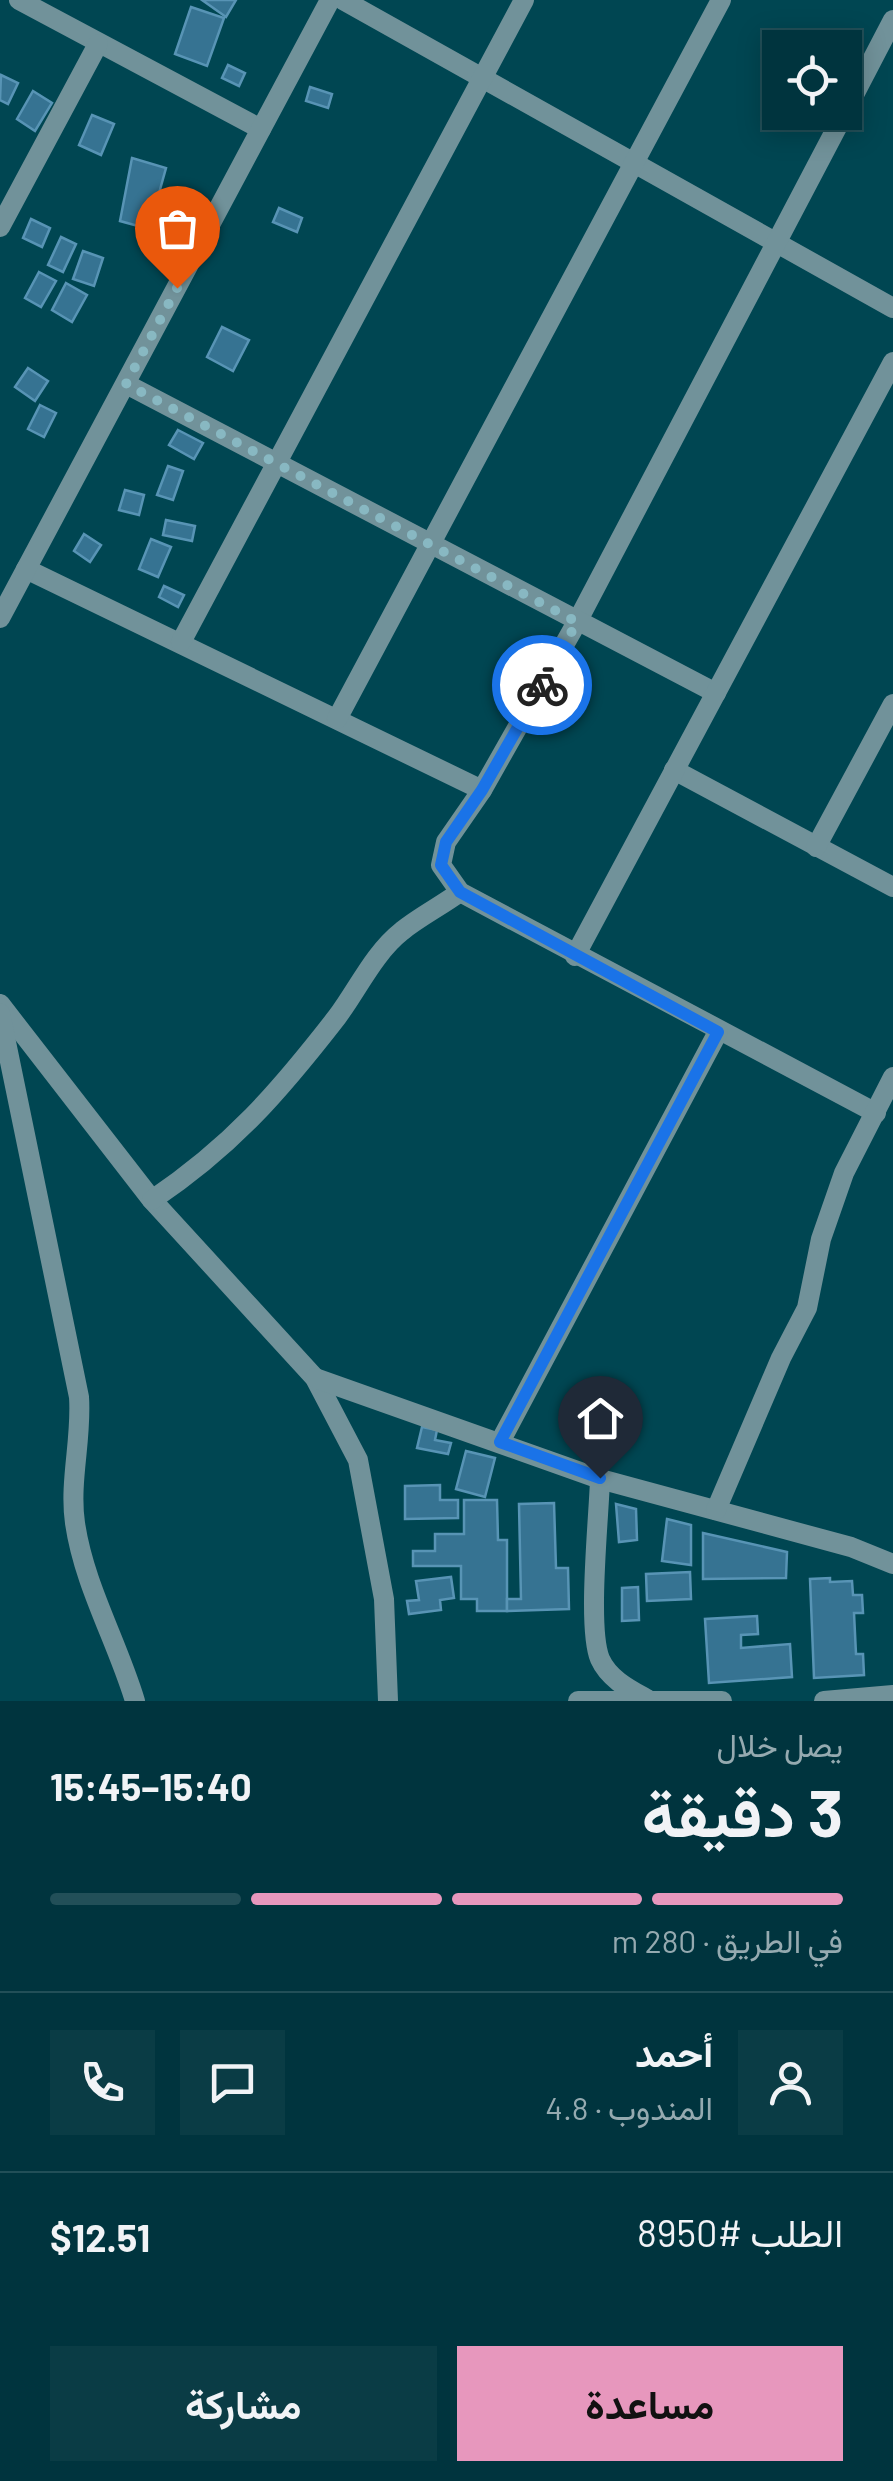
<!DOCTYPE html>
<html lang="ar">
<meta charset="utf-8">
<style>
body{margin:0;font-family:Barlow,Vazirmatn,sans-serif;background:#0a3c45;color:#f1f3f6;direction:rtl;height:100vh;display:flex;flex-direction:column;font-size:38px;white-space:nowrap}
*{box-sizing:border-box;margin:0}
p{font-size:32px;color:#95aab0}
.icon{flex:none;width:55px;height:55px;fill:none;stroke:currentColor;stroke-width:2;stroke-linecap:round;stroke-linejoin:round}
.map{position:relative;height:1701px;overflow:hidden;direction:ltr}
.side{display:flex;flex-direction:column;background:#00343e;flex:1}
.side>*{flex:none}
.fabs{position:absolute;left:762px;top:30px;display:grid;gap:20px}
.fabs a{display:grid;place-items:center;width:100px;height:100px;border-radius:0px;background:#00343e;box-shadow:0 5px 25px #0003,0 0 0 2px #224f58;font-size:50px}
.pin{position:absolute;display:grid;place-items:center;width:85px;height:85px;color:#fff;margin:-102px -42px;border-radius:50% 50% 50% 0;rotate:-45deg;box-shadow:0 0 10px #0007}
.pin .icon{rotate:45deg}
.courier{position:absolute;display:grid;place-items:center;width:100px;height:100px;margin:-50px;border:8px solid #1a73e8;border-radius:50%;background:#fff;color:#222;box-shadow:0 2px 12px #0007}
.headline em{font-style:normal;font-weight:700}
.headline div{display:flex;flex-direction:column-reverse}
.headline{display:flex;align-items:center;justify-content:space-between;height:170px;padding:0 50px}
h1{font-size:65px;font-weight:700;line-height:75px}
.bar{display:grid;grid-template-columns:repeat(4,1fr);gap:15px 10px;align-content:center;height:120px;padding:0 50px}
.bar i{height:12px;border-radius:8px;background:#224f58}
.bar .on{background:#e797bd}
.bar p{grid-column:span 4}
.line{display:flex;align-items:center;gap:25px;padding:0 50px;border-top:2px solid #224f58}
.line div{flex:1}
.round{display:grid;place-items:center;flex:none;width:105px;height:105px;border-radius:0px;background:#0a3c45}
.action{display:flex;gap:20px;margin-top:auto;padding:20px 50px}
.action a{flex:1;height:115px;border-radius:0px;background:#e797bd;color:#111;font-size:40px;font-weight:700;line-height:115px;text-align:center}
.action a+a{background:#0a3c45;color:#f1f3f6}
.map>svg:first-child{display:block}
.building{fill:#367392;stroke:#5894b5;stroke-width:2.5}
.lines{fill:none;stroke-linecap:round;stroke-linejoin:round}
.minor{stroke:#71929a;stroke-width:20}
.tertiary{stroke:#71929a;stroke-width:20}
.done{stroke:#88b8c2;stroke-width:10;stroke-dasharray:0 18}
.route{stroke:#1a73e8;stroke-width:12}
</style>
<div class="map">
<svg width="893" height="1701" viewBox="0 0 893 1701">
<rect width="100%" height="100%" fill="#004652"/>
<!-- building -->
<g class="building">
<path d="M202,0h34l-10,17z"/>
<path d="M191,7l33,11 -17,48 -32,-12z"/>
<path d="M228,65l17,8 -6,13 -17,-8z"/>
<path d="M1,75l17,8 -10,21 -8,-4z"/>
<path d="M310,87l22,7 -4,14 -22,-7z"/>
<path d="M33,91l19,12 -17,28 -18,-12z"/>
<path d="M92,115l22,9 -13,31 -22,-10z"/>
<path d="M132,158l34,10 -17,61 -29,-8z"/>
<path d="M279,208l23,10 -5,14 -24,-10z"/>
<path d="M31,219l19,9 -8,19 -19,-9z"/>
<path d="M61,237l15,7 -13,28 -15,-7z"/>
<path d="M83,251l20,7 -9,28 -21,-7z"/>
<path d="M39,272l17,9 -15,26 -16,-9z"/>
<path d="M66,283l21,12 -15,27 -20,-12z"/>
<path d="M222,327l27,13 -16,31 -26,-14z"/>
<path d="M28,368l20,13 -13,20 -20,-14z"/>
<path d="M40,405l16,8 -12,24 -16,-8z"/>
<path d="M178,430l25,13 -9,16 -25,-14z"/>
<path d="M168,466l15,5 -10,29 -16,-5z"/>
<path d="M125,490l19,5 -5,20 -20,-5z"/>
<path d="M166,520l29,6 -3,15 -29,-6z"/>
<path d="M84,534l17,11 -11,17 -16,-11z"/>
<path d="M151,539l20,8 -13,30 -19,-8z"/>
<path d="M164,586l20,9 -6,12 -19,-10z"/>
<path d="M422,1427l15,3 -2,10 16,3 -3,11 -31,-6z"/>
<path d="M466,1451l29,7 -10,39 -29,-8z"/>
<path d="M440,1485v15h18v18l-53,1v-33z"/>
<path d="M464,1500h33l1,40h9v71h-30v-12h-16v-33h-48v-15h22v-17h29z"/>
<path d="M554,1503l2,65h12l1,41 -62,2v-12h14l-2,-95z"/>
<path d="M616,1504l20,5 1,31 -18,2z"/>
<path d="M667,1519l24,6v40l-29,-4z"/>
<path d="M703,1533l84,19 -1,26 -83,1z"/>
<path d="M690,1572l1,27 -44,2 -1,-27z"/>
<path d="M451,1577l3,21 -14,2 1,10 -32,4 -2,-13 12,-1 -3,-19z"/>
<path d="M830,1578v4l22,-1 1,14h9l1,18h-9l2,41h7l1,21 -50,3 -4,-99z"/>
<path d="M638,1587l1,33 -17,1v-33z"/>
<path d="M757,1616l1,18 -17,1v13l49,-4 2,33 -83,6 -4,-64z"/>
</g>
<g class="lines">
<!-- minor -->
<g class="minor">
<path d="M19,0l242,129"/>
<path d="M343,0l550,308"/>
<path d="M845,112l-268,510 -95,168 -36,52 -5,23 19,27 416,221"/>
<path d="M845,112l48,-92"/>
<path d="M0,227l98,-183"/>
<path d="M126,384l590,309"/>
<path d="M26,569l456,221"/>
<path d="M181,642l343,-642"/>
<path d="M337,719l384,-719"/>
<path d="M674,770l219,117"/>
<path d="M816,847l77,-143"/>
<path d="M575,956l318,-594"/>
<path d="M0,1004l152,196 163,178 43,82 26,139 4,102"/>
<path d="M0,1013l79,384c3,42 -10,85 -4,126 9,62 42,118 60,178"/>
<path d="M152,1200c80,-54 126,-107 185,-183 21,-28 37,-64 65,-86 17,-14 39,-25 58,-39"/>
<path d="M315,1378l285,101 251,68 42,17"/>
<path d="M500,1442l218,-410"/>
<path d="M600,1479c-1,38 -13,149 0,180 9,20 29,30 47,40"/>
<path d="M716,1510l65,-152 26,-50 14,-69 23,-66 49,-96"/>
<path d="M578,1701h144"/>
<path d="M824,1701l69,-6"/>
</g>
<!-- tertiary -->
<path class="tertiary" d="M0,618l330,-618"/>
</g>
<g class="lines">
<!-- done -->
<path class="done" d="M177,288l-51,96 451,238 -35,63"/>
<!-- route -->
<path class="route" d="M542,685l-60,105 -36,52 -5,23 19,27 258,140 -218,410 100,36"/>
</g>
</svg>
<div class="fabs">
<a><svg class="icon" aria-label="locate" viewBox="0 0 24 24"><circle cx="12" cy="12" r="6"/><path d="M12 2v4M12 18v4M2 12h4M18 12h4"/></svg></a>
</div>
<div class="pin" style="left:177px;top:288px;background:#ea580c"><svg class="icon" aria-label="bag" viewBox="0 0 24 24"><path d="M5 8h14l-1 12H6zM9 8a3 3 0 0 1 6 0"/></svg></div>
<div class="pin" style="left:600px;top:1478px;background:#1f2937"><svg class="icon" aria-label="home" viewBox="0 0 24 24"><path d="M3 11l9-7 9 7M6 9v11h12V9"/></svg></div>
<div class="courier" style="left:542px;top:685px"><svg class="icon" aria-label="bike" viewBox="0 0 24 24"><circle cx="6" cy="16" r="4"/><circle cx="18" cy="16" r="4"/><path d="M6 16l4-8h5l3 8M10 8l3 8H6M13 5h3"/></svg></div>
</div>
<section class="side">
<div class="headline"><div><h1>3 دقيقة</h1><p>يصل خلال</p></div><em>15:40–15:45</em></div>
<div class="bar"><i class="on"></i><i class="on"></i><i class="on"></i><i></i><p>في الطريق · 280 m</p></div>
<div class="line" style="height:180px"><a class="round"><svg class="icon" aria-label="person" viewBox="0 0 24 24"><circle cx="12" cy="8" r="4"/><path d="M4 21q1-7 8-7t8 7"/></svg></a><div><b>أحمد</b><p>المندوب · 4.8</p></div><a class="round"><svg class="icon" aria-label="chat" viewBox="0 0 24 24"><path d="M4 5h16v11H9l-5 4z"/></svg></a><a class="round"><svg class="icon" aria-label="phone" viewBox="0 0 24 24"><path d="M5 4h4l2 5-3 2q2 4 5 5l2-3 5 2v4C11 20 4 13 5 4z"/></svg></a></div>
<div class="line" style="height:130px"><div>الطلب #8950</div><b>$12.51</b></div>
<div class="action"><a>مساعدة</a><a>مشاركة</a></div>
</section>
